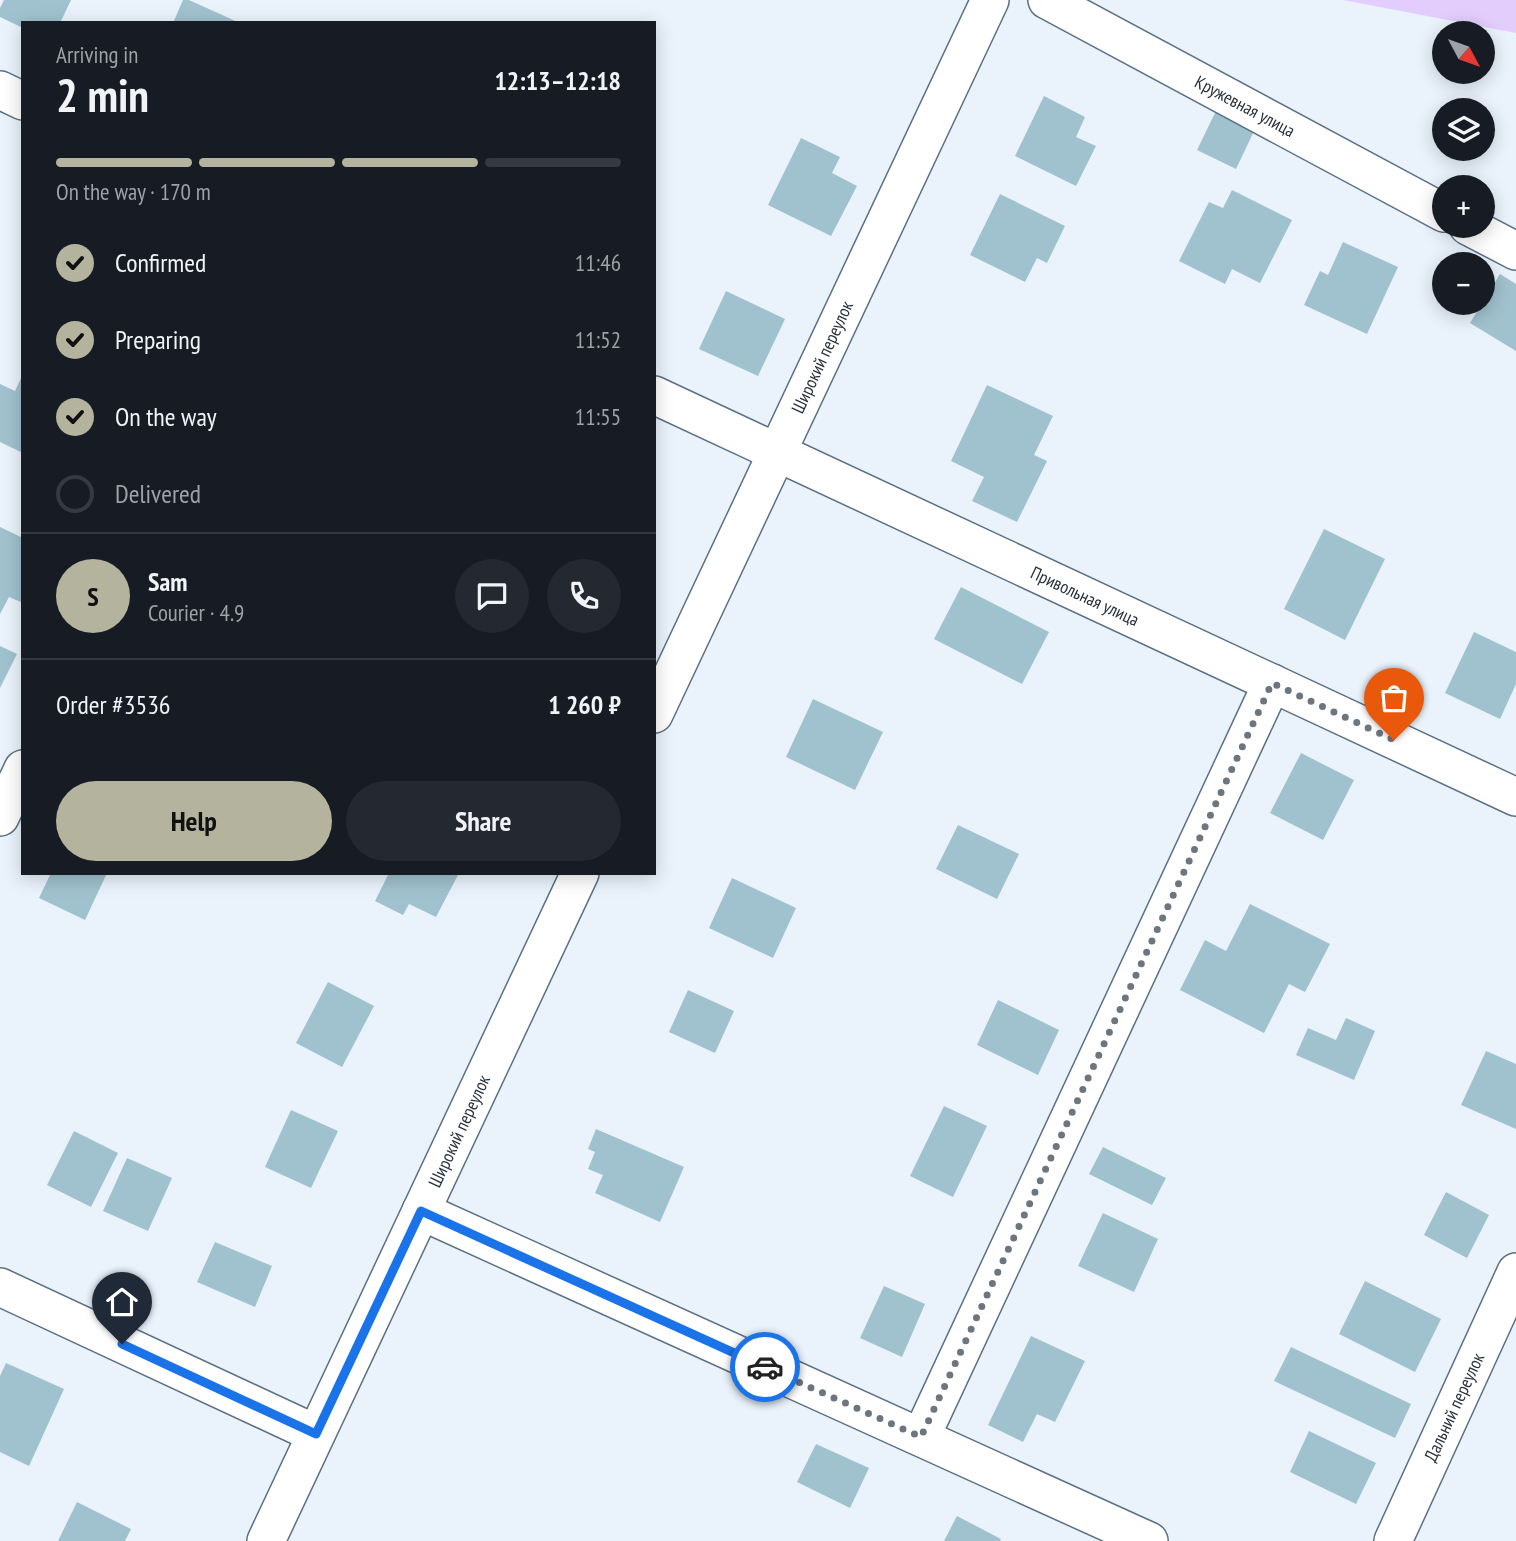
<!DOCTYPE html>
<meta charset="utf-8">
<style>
body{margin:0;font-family:"PT Sans Narrow",sans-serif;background:#242831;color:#f1f3f6;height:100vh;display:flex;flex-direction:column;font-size:26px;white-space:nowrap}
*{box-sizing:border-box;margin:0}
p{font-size:23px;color:#9ea1a6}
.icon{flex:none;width:38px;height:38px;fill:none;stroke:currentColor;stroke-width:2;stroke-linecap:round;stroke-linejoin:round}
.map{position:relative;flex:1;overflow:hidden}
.side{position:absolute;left:21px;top:21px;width:635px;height:854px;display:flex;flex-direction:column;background:#171b24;border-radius:0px;box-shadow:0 4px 18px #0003}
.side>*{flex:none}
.needle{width:46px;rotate:131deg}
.controls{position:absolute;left:1432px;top:21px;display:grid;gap:14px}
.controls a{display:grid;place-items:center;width:63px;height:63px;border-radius:50%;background:#171b24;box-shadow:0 4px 18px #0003;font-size:35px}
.pin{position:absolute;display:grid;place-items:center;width:60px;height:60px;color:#fff;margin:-72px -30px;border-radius:50% 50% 50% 0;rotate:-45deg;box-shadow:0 0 7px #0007}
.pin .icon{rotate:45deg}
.courier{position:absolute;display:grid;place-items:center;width:70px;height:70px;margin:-35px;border:5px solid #1a73e8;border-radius:50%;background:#fff;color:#222;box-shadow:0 2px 9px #0007}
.overview em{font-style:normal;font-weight:700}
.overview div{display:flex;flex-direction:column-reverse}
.overview{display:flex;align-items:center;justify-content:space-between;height:119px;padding:0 35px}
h1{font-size:46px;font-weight:700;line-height:52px}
.bar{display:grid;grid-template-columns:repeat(4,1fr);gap:10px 7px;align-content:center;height:84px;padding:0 35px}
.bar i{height:9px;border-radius:5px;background:#363941}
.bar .on{background:#b3b39e}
.bar p{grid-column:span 4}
.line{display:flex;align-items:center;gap:18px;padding:0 35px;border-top:2px solid #363941}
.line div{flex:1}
.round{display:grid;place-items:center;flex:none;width:74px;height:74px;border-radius:37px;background:#242831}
ol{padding:0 35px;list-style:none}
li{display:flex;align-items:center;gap:21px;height:77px}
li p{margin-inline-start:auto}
li .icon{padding:7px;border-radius:50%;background:#b3b39e;color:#111;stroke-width:4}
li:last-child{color:#9ea1a6}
li i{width:38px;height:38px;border:4px solid #363941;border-radius:50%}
.button{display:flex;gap:14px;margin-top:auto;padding:14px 35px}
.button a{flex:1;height:80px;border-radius:42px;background:#b3b39e;color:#111;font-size:28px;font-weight:700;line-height:80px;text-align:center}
.button a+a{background:#242831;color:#f1f3f6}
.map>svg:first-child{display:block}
.green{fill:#e2cdfc}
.building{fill:#a0c2ce}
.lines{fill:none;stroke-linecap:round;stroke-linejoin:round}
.minor-casing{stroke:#5b7084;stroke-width:40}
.minor{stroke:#fff;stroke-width:37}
.done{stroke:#6d767f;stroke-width:7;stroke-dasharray:0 12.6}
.route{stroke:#1a73e8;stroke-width:9}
.labels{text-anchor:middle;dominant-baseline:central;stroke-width:6;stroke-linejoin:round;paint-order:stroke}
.street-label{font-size:18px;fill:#29323b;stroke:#fff}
</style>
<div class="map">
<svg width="1516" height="1541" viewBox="0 0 1516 1541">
<rect width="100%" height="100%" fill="#eaf3fc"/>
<!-- green -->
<path class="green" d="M1343,0h173v33z"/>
<!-- building -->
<g class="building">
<path d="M4,0h67l-11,23h-37v5l-23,-11v-9z"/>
<path d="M183,0h6l51,23h-67z"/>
<path d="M1044,96l41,21 -9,20 20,9 -20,40 -61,-30z"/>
<path d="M1216,111l39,18 -19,40 -39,-19z"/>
<path d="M801,138l39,19 -8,16 25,13 -26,50 -63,-31z"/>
<path d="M1232,190l60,30 -32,63 -28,-14 -7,15 -46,-23 30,-59 14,6z"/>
<path d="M1000,194l65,32 -18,37 -10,-5 -12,24 -55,-27z"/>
<path d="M1343,242l55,25 -31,67 -63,-29 16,-34 8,4z"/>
<path d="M1500,274l16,10v67l-46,-28z"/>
<path d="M726,291l59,28 -27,57 -59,-27z"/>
<path d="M23,374v79l-23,-11v-58l15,7z"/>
<path d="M987,385l66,31 -19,39 13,6 -30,61 -45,-21 12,-24 -33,-16z"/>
<path d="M0,527l23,11v65l-14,-6 -9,17z"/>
<path d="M1324,529l61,30 -40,81 -61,-31z"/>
<path d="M961,587l88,45 -27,52 -88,-45z"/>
<path d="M1474,632l42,20v32l-16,35 -55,-26z"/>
<path d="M0,646l17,8 -17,34z"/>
<path d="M813,699l70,33 -28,58 -69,-33z"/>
<path d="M1301,753l53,27 -31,60 -53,-27z"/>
<path d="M958,825l61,29 -22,45 -61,-30z"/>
<path d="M51,873h56l-22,47 -46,-22z"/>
<path d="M389,873h70l-23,44 -27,-13 -6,11 -28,-14z"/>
<path d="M732,878l64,30 -23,50 -64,-30z"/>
<path d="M1250,904l80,40 -25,48 -16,-8 -25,49 -84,-43 25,-50 21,11z"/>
<path d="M328,982l46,24 -32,61 -46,-24z"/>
<path d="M688,990l46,21 -19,42 -46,-21z"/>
<path d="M998,1000l61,30 -21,45 -61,-30z"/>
<path d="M1346,1018l29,13 -21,49 -58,-25 12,-27 28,12z"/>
<path d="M1486,1051l30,13v65l-55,-24z"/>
<path d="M944,1106l43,20 -34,71 -43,-21z"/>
<path d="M291,1110l47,21 -27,57 -46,-21z"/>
<path d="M596,1129l88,38 -24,55 -65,-29 8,-18 -15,-6 7,-17 -7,-3z"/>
<path d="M74,1131l44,22 -27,54 -44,-22z"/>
<path d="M1103,1147l63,31 -14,27 -63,-31z"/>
<path d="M127,1158l45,20 -24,53 -45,-20z"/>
<path d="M1446,1192l43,23 -22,43 -43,-23z"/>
<path d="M1103,1213l55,26 -24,53 -56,-26z"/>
<path d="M215,1242l57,24 -17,41 -58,-25z"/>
<path d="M1365,1281l76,38 -26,53 -76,-38z"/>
<path d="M884,1286l41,18 -23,53 -42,-19z"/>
<path d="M1031,1336l54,25 -30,61 -18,-8 -14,28 -35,-17z"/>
<path d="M1291,1347l120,57 -16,34 -121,-57z"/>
<path d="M6,1363l58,26 -35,77 -29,-14v-76z"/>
<path d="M1309,1431l67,32 -20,41 -66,-32z"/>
<path d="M816,1444l53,24 -19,40 -53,-26z"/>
<path d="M77,1502l54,27 -6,12h-67z"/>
<path d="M957,1516l44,23 -1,2h-56z"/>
</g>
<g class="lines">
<defs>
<g id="minor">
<path d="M1047,0l397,213"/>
<path d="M0,90l23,11"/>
<path d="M1468,226l48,25"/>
<path d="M654,395l862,402"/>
<path d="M654,714l336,-714"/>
<path d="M0,817l23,-48"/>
<path d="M421,1211l728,330"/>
<path d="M0,1287l316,147"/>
<path d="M921,1437l351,-754"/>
<path d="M266,1541l314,-668"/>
<path d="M1393,1541l123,-269"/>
</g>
</defs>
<!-- minor casing -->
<use href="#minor" class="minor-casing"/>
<!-- minor -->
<use href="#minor" class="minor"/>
</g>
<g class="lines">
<!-- done -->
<path class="done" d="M765,1367l156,70 351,-754 122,57"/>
<!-- route -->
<path class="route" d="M122,1344l194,90 105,-223 344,156"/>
</g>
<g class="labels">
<!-- street labels -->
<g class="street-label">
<text transform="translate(1245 106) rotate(28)">Кружевная улица</text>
<text transform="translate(822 357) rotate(-65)">Широкий переулок</text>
<text transform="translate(1085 596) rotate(25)">Привольная улица</text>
<text transform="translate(459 1131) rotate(-65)">Широкий переулок</text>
<text transform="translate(1454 1407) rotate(-65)">Дальний переулок</text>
</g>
</g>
</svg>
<div class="controls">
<a><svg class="needle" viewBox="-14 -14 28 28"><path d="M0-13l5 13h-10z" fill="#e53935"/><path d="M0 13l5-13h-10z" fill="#9ea1a6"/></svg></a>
<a><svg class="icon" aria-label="layers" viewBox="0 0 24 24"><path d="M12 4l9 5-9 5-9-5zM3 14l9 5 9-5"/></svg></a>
<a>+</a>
<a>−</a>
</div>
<div class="pin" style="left:1394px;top:740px;background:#ea580c"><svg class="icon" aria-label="bag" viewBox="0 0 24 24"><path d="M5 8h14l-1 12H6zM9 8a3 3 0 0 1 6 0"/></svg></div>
<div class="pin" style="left:122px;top:1344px;background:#1f2937"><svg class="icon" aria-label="home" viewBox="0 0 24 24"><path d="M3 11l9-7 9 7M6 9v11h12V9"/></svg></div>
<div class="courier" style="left:765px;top:1367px"><svg class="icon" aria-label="car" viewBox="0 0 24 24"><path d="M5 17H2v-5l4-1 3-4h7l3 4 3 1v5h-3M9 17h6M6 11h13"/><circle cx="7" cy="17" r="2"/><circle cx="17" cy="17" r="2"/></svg></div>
<section class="side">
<div class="overview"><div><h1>2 min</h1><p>Arriving in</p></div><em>12:13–12:18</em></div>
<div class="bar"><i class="on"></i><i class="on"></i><i class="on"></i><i></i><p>On the way · 170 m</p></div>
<ol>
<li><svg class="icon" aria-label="check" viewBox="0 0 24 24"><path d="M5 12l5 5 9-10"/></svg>Confirmed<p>11:46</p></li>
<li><svg class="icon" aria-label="check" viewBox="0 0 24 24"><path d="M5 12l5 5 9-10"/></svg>Preparing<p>11:52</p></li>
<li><svg class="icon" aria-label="check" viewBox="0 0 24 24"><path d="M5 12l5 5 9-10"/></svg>On the way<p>11:55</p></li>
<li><i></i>Delivered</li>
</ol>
<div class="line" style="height:126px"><b class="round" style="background:#b3b39e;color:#111">S</b><div><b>Sam</b><p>Courier · 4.9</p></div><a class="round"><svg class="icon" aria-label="chat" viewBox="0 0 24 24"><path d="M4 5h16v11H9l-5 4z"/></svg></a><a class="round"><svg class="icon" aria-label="phone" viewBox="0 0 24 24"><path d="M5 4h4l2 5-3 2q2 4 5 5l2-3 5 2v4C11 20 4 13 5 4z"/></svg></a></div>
<div class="line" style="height:91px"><div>Order #3536</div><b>1 260 ₽</b></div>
<div class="button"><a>Help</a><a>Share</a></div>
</section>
</div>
